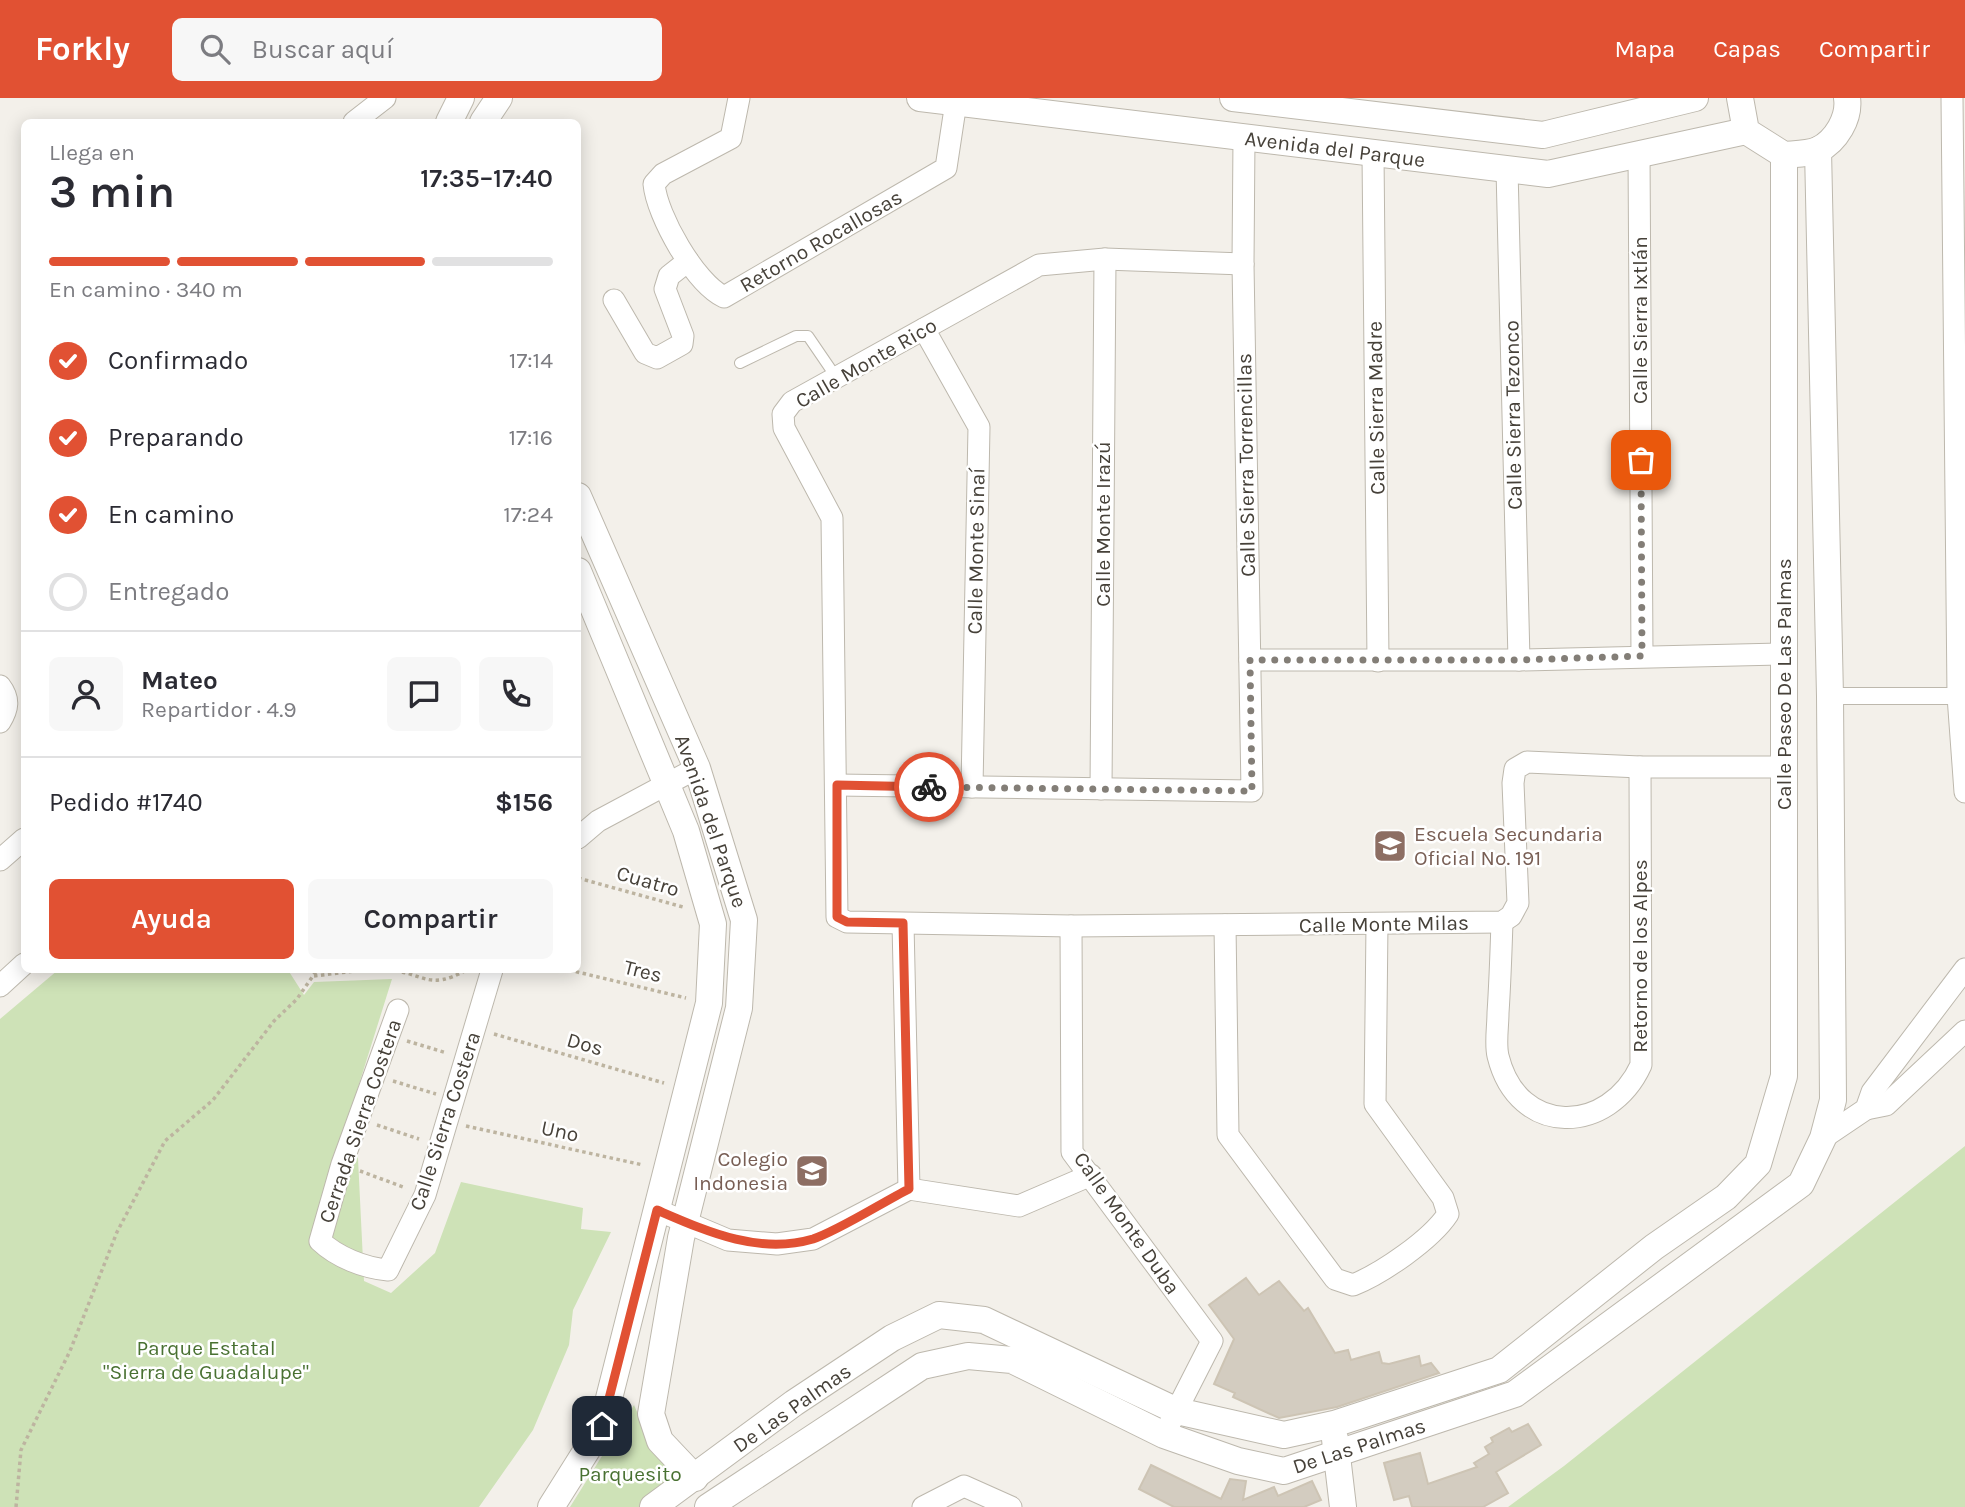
<!DOCTYPE html>
<html lang="es">
<meta charset="utf-8">
<style>
body{margin:0;font-family:Karla,sans-serif;background:#f7f7f7;color:#2b2b33;height:100vh;display:flex;flex-direction:column;font-size:26px;white-space:nowrap}
*{box-sizing:border-box;margin:0}
p{font-size:23px;color:#7c7c81}
.icon{flex:none;width:38px;height:38px;fill:none;stroke:currentColor;stroke-width:2;stroke-linecap:round;stroke-linejoin:round}
.map{position:relative;flex:1;overflow:hidden}
.sheet{position:absolute;left:21px;top:21px;width:560px;height:854px;display:flex;flex-direction:column;background:#fff;border-radius:10px;box-shadow:0 4px 18px #0003}
.sheet>*{flex:none}
.pin{position:absolute;display:grid;place-items:center;width:60px;height:60px;color:#fff;margin:-30px;border-radius:14px;box-shadow:0 4px 10px #0006}
.courier{position:absolute;display:grid;place-items:center;width:70px;height:70px;margin:-35px;border:5px solid #e15133;border-radius:50%;background:#fff;color:#222;box-shadow:0 2px 9px #0007}
.overview em{font-style:normal;font-weight:600}
.overview div{display:flex;flex-direction:column-reverse}
.overview{display:flex;align-items:center;justify-content:space-between;height:119px;padding:0 28px}
h1{font-size:46px;font-weight:600;line-height:52px}
.bar{display:grid;grid-template-columns:repeat(4,1fr);gap:10px 7px;align-content:center;height:84px;padding:0 28px}
.bar i{height:9px;border-radius:5px;background:#e1e1e2}
.bar .on{background:#e15133}
.bar p{grid-column:span 4}
.line{display:flex;align-items:center;gap:18px;padding:0 28px;border-top:2px solid #e1e1e2}
.line div{flex:1}
.round{display:grid;place-items:center;flex:none;width:74px;height:74px;border-radius:10px;background:#f7f7f7}
ol{padding:0 28px;list-style:none}
li{display:flex;align-items:center;gap:21px;height:77px}
li p{margin-inline-start:auto}
li .icon{padding:7px;border-radius:50%;background:#e15133;color:#fff;stroke-width:4}
li:last-child{color:#7c7c81}
li i{width:38px;height:38px;border:4px solid #e1e1e2;border-radius:50%}
.cta{display:flex;gap:14px;margin-top:auto;padding:14px 28px}
.cta a{flex:1;height:80px;border-radius:10px;background:#e15133;color:#fff;font-size:28px;font-weight:600;line-height:80px;text-align:center}
.cta a+a{background:#f7f7f7;color:#2b2b33}
header{display:flex;align-items:center;gap:42px;box-sizing:border-box;height:98px;padding:0 35px;background:#e15133;color:#fff}
header strong{font-size:33px}
nav{display:flex;gap:38px;margin-inline-start:auto;font-size:24px}
.search{width:490px;height:63px;background:#f7f7f7;display:flex;align-items:center;gap:18px;box-sizing:border-box;padding:0 24px;border-radius:10px;color:#7c7c81;font-size:26px}
.map>svg:first-child{display:block}
.green{fill:#cee2b7}
.building{fill:#d3ccc0;stroke:#cdc4b4;stroke-width:2}
.lines{fill:none;stroke-linecap:round;stroke-linejoin:round}
.service-casing{stroke:#bdb8ad;stroke-width:12}
.pedestrian-casing{stroke:#bdb8ad;stroke-width:18}
.minor-casing{stroke:#bdb8ad;stroke-width:23}
.tertiary-casing{stroke:#bdb8ad;stroke-width:28}
.path{stroke:#bdb4a0;stroke-width:3.5;stroke-dasharray:3.5 3.5;stroke-linecap:butt}
.service{stroke:#fff;stroke-width:10}
.pedestrian{stroke:#fff;stroke-width:16}
.minor{stroke:#fff;stroke-width:21}
.tertiary{stroke:#fff;stroke-width:26}
.done{stroke:#837e77;stroke-width:7;stroke-dasharray:0 12.6}
.route{stroke:#e15133;stroke-width:9}
.labels{text-anchor:middle;dominant-baseline:central;stroke-width:5;stroke-linejoin:round;paint-order:stroke}
.street-label{font-size:21px;fill:#464139;stroke:#fff}
.education-label{font-size:21px;fill:#785e54;stroke:#fff;text-anchor:start}
.park-label{font-size:21px;fill:#497132;stroke:#fff}
</style>
<header>
<strong>Forkly</strong>
<div class="search"><svg class="icon" aria-label="search" viewBox="0 0 24 24"><circle cx="10" cy="10" r="6"/><path d="M15 15l6 6"/></svg>Buscar aquí</div>
<nav><a>Mapa</a><a>Capas</a><a>Compartir</a></nav>
</header>
<div class="map">
<svg width="1965" height="1409" viewBox="0 0 1965 1409">
<rect width="100%" height="100%" fill="#f3f0ea"/>
<!-- green -->
<g class="green">
<path d="M58,872h230l16,25 10,-13 78,-3 -37,118 9,184 27,12 44,-40 26,-71 122,26 -2,21 30,3 -38,78 -4,35 -36,85 -54,77h-479v-488z"/>
<path d="M1965,1048v361h-457l56,-41z"/>
<path d="M634,1307l19,43 36,32 -41,27h-78z"/>
</g>
<!-- building -->
<g class="building">
<path d="M1246,1180l13,17 20,-14 25,30 4,-3 27,45 13,-3 3,10 28,-8 3,11 7,1 30,-8 2,10 10,-3 8,10 -102,34 -58,11 -46,-21 2,-4 -21,-9 20,-45 -25,-34z"/>
<path d="M1528,1326l13,21 -45,27 12,21 -25,14h-71l-3,-11 -15,4 -10,-37 36,-10 8,31 49,-17 -3,-4 15,-9 -4,-7 8,-5 -2,-4 18,-10 3,4z"/>
<path d="M1151,1367l70,34 9,-20 16,2 -3,19 31,-13 4,9 34,-15 9,19 -17,7h-130l-35,-18z"/>
</g>
<g class="lines">
<defs>
<path id="service" d="M740,265l56,-27h12l28,41"/>
<path id="pedestrian" d="M1830,598h128"/>
<g id="minor">
<path d="M739,0l-8,40 -68,36 -9,10c3,32 41,99 70,113l222,-129 10,-66"/>
<path d="M1952,0l6,598 7,96"/>
<path d="M354,24l31,-24"/>
<path d="M1639,55l3,503"/>
<path d="M1373,56l5,507"/>
<path d="M1507,71l12,491"/>
<path d="M1243,166l-138,-5 -66,6 -247,137 -9,12 1,14 48,90 5,399 10,5 224,4 431,-4 9,-6 7,-13 -5,-120 2,-14 12,-7 113,5h144"/>
<path d="M614,202l31,53 12,5 25,-14 1,-8 -18,-47 4,-13 19,-15"/>
<path d="M924,231l55,98 -7,360"/>
<path d="M1250,562h269l264,-6"/>
<path d="M0,588c10,13 8,23 0,36"/>
<path d="M837,687l415,6 -9,-527 1,-126"/>
<path d="M1101,691l4,-530"/>
<path d="M578,740l20,-17 99,-53"/>
<path d="M0,762l24,-21"/>
<path d="M1502,824c-1,31 -2,61 -4,91 0,14 -3,30 0,43 20,82 111,79 143,9l-1,-298"/>
<path d="M903,826l6,265"/>
<path d="M1225,827l3,210 107,144 18,6c28,-11 78,-45 95,-71l-5,-16 -68,-94 2,-180"/>
<path d="M1071,828l1,226 140,189 -48,94"/>
<path d="M0,888l24,-22"/>
<path d="M398,912l-56,154 -22,77c17,16 44,27 68,29l37,-75 67,-225"/>
<path d="M1866,1011l20,-4 79,-74"/>
<path d="M1823,1040l43,-29 6,-17 93,-123"/>
<path d="M657,1112l71,30 49,4 36,-5 96,-50 110,17 72,-31"/>
<path d="M923,1409l41,-21 47,21"/>
</g>
<g id="tertiary">
<path d="M920,0l628,76 198,-43"/>
<path d="M1233,0l310,37 152,-37"/>
<path d="M1740,0l6,33 38,24c10,-1 25,-1 34,-5 18,-9 32,-32 29,-52"/>
<path d="M449,24l12,-24"/>
<path d="M483,24l16,-24"/>
<path d="M578,398l119,272 47,152 -5,88 -58,230 -30,176 9,27 35,37"/>
<path d="M1335,1341l8,68"/>
<path d="M551,1409l51,-81 107,-423 4,-79 -27,-93 -108,-260"/>
<path d="M653,1409l141,-104 98,-65 47,-23 45,5 193,91 107,24 50,-11 165,-54 155,-123 72,-50 32,-33 26,-88v-921"/>
<path d="M708,1409l214,-141 46,-10 44,4 152,75 74,26 46,10 231,-77 286,-210 22,-46 10,-38 -3,-404 -12,-546"/>
</g>
</defs>
<!-- service casing -->
<use href="#service" class="service-casing"/>
<!-- pedestrian casing -->
<use href="#pedestrian" class="pedestrian-casing"/>
<!-- minor casing -->
<use href="#minor" class="minor-casing"/>
<!-- tertiary casing -->
<use href="#tertiary" class="tertiary-casing"/>
<!-- path -->
<g class="path">
<path d="M578,780l105,29"/>
<path d="M388,872c35,2 40,22 78,0"/>
<path d="M569,872l117,28"/>
<path d="M314,878l49,-6"/>
<path d="M494,936l170,49"/>
<path d="M407,943l40,12"/>
<path d="M393,983l43,13"/>
<path d="M377,1027l42,14"/>
<path d="M466,1028l177,39"/>
<path d="M360,1073l46,17"/>
<path d="M16,1409l5,-57 49,-99 47,-119 48,-91 48,-41 61,-79 23,-22 20,-29"/>
</g>
<!-- service -->
<use href="#service" class="service"/>
<!-- pedestrian -->
<use href="#pedestrian" class="pedestrian"/>
<!-- minor -->
<use href="#minor" class="minor"/>
<!-- tertiary -->
<use href="#tertiary" class="tertiary"/>
</g>
<g class="lines">
<!-- done -->
<path class="done" d="M929,689l323,4 -2,-131h269l123,-4 -1,-196"/>
<!-- route -->
<path class="route" d="M602,1328l55,-216c49,21 101,45 156,29 25,-8 70,-37 96,-50l-6,-266 -56,-1 -10,-5v-132l92,2"/>
</g>
<!-- icons -->
<defs>
<symbol id="school-square" viewBox="-11 -11 22 22"><rect x="-9" y="-9" width="18" height="18" rx="4" fill="#8d6e63" stroke="#fff"/><path d="M0-5L7-2L0 1L-7-2ZM-4 1L0 2.5L4 1V4Q0 6-4 4Z" fill="#fff"/></symbol>
</defs>
<g fill-rule="evenodd">
<use href="#school-square" x="1371" y="729" width="38" height="38"/>
<use href="#school-square" x="793" y="1054" width="38" height="38"/>
</g>
<g class="labels">
<!-- street labels -->
<g class="street-label">
<text transform="translate(1335 51) rotate(7)">Avenida del Parque</text>
<text transform="translate(821 143) rotate(-30)">Retorno Rocallosas</text>
<text transform="translate(1640 222) rotate(-90)">Calle Sierra Ixtlán</text>
<text transform="translate(866 265) rotate(-30)">Calle Monte Rico</text>
<text transform="translate(1376 310) rotate(-91)">Calle Sierra Madre</text>
<text transform="translate(1513 317) rotate(-91)">Calle Sierra Tezonco</text>
<text transform="translate(1246 367) rotate(-91)">Calle Sierra Torrencillas</text>
<text transform="translate(1103 426) rotate(-90)">Calle Monte Irazú</text>
<text transform="translate(976 453) rotate(-89)">Calle Monte Sinaí</text>
<text transform="translate(1784 586) rotate(-90)">Calle Paseo De Las Palmas</text>
<text transform="translate(711 723) rotate(71)">Avenida del Parque</text>
<text transform="translate(648 783) rotate(16)">Cuatro</text>
<text transform="translate(1384 826) rotate(-1)">Calle Monte Milas</text>
<text transform="translate(1640 858) rotate(-90)">Retorno de los Alpes</text>
<text transform="translate(643 873) rotate(14)">Tres</text>
<text transform="translate(585 946) rotate(16)">Dos</text>
<text transform="translate(360 1023) rotate(-71)">Cerrada Sierra Costera</text>
<text transform="translate(445 1023) rotate(-72)">Calle Sierra Costera</text>
<text transform="translate(560 1033) rotate(12)">Uno</text>
<text transform="translate(1127 1125) rotate(55)">Calle Monte Duba</text>
<text transform="translate(792 1310) rotate(-35)">De Las Palmas</text>
<text transform="translate(1359 1348) rotate(-18)">De Las Palmas</text>
</g>
<!-- education labels -->
<g class="education-label">
<text x="1414" y="736">Escuela Secundaria<tspan x="1414" dy="24">Oficial No. 191</tspan></text>
<text x="788" y="1061" text-anchor="end">Colegio<tspan x="788" dy="24">Indonesia</tspan></text>
</g>
<!-- park labels -->
<g class="park-label">
<text x="206" y="1250">Parque Estatal<tspan x="206" dy="24">"Sierra de Guadalupe"</tspan></text>
<text x="630" y="1376">Parquesito</text>
</g>
</g>
</svg>
<div class="pin" style="left:1641px;top:362px;background:#ea580c"><svg class="icon" aria-label="bag" viewBox="0 0 24 24"><path d="M5 8h14l-1 12H6zM9 8a3 3 0 0 1 6 0"/></svg></div>
<div class="pin" style="left:602px;top:1328px;background:#1f2937"><svg class="icon" aria-label="home" viewBox="0 0 24 24"><path d="M3 11l9-7 9 7M6 9v11h12V9"/></svg></div>
<div class="courier" style="left:929px;top:689px"><svg class="icon" aria-label="bike" viewBox="0 0 24 24"><circle cx="6" cy="16" r="4"/><circle cx="18" cy="16" r="4"/><path d="M6 16l4-8h5l3 8M10 8l3 8H6M13 5h3"/></svg></div>
<section class="sheet">
<div class="overview"><div><h1>3 min</h1><p>Llega en</p></div><em>17:35–17:40</em></div>
<div class="bar"><i class="on"></i><i class="on"></i><i class="on"></i><i></i><p>En camino · 340 m</p></div>
<ol>
<li><svg class="icon" aria-label="check" viewBox="0 0 24 24"><path d="M5 12l5 5 9-10"/></svg>Confirmado<p>17:14</p></li>
<li><svg class="icon" aria-label="check" viewBox="0 0 24 24"><path d="M5 12l5 5 9-10"/></svg>Preparando<p>17:16</p></li>
<li><svg class="icon" aria-label="check" viewBox="0 0 24 24"><path d="M5 12l5 5 9-10"/></svg>En camino<p>17:24</p></li>
<li><i></i>Entregado</li>
</ol>
<div class="line" style="height:126px"><a class="round"><svg class="icon" aria-label="person" viewBox="0 0 24 24"><circle cx="12" cy="8" r="4"/><path d="M4 21q1-7 8-7t8 7"/></svg></a><div><b>Mateo</b><p>Repartidor · 4.9</p></div><a class="round"><svg class="icon" aria-label="chat" viewBox="0 0 24 24"><path d="M4 5h16v11H9l-5 4z"/></svg></a><a class="round"><svg class="icon" aria-label="phone" viewBox="0 0 24 24"><path d="M5 4h4l2 5-3 2q2 4 5 5l2-3 5 2v4C11 20 4 13 5 4z"/></svg></a></div>
<div class="line" style="height:91px"><div>Pedido #1740</div><b>$156</b></div>
<div class="cta"><a>Ayuda</a><a>Compartir</a></div>
</section>
</div>
